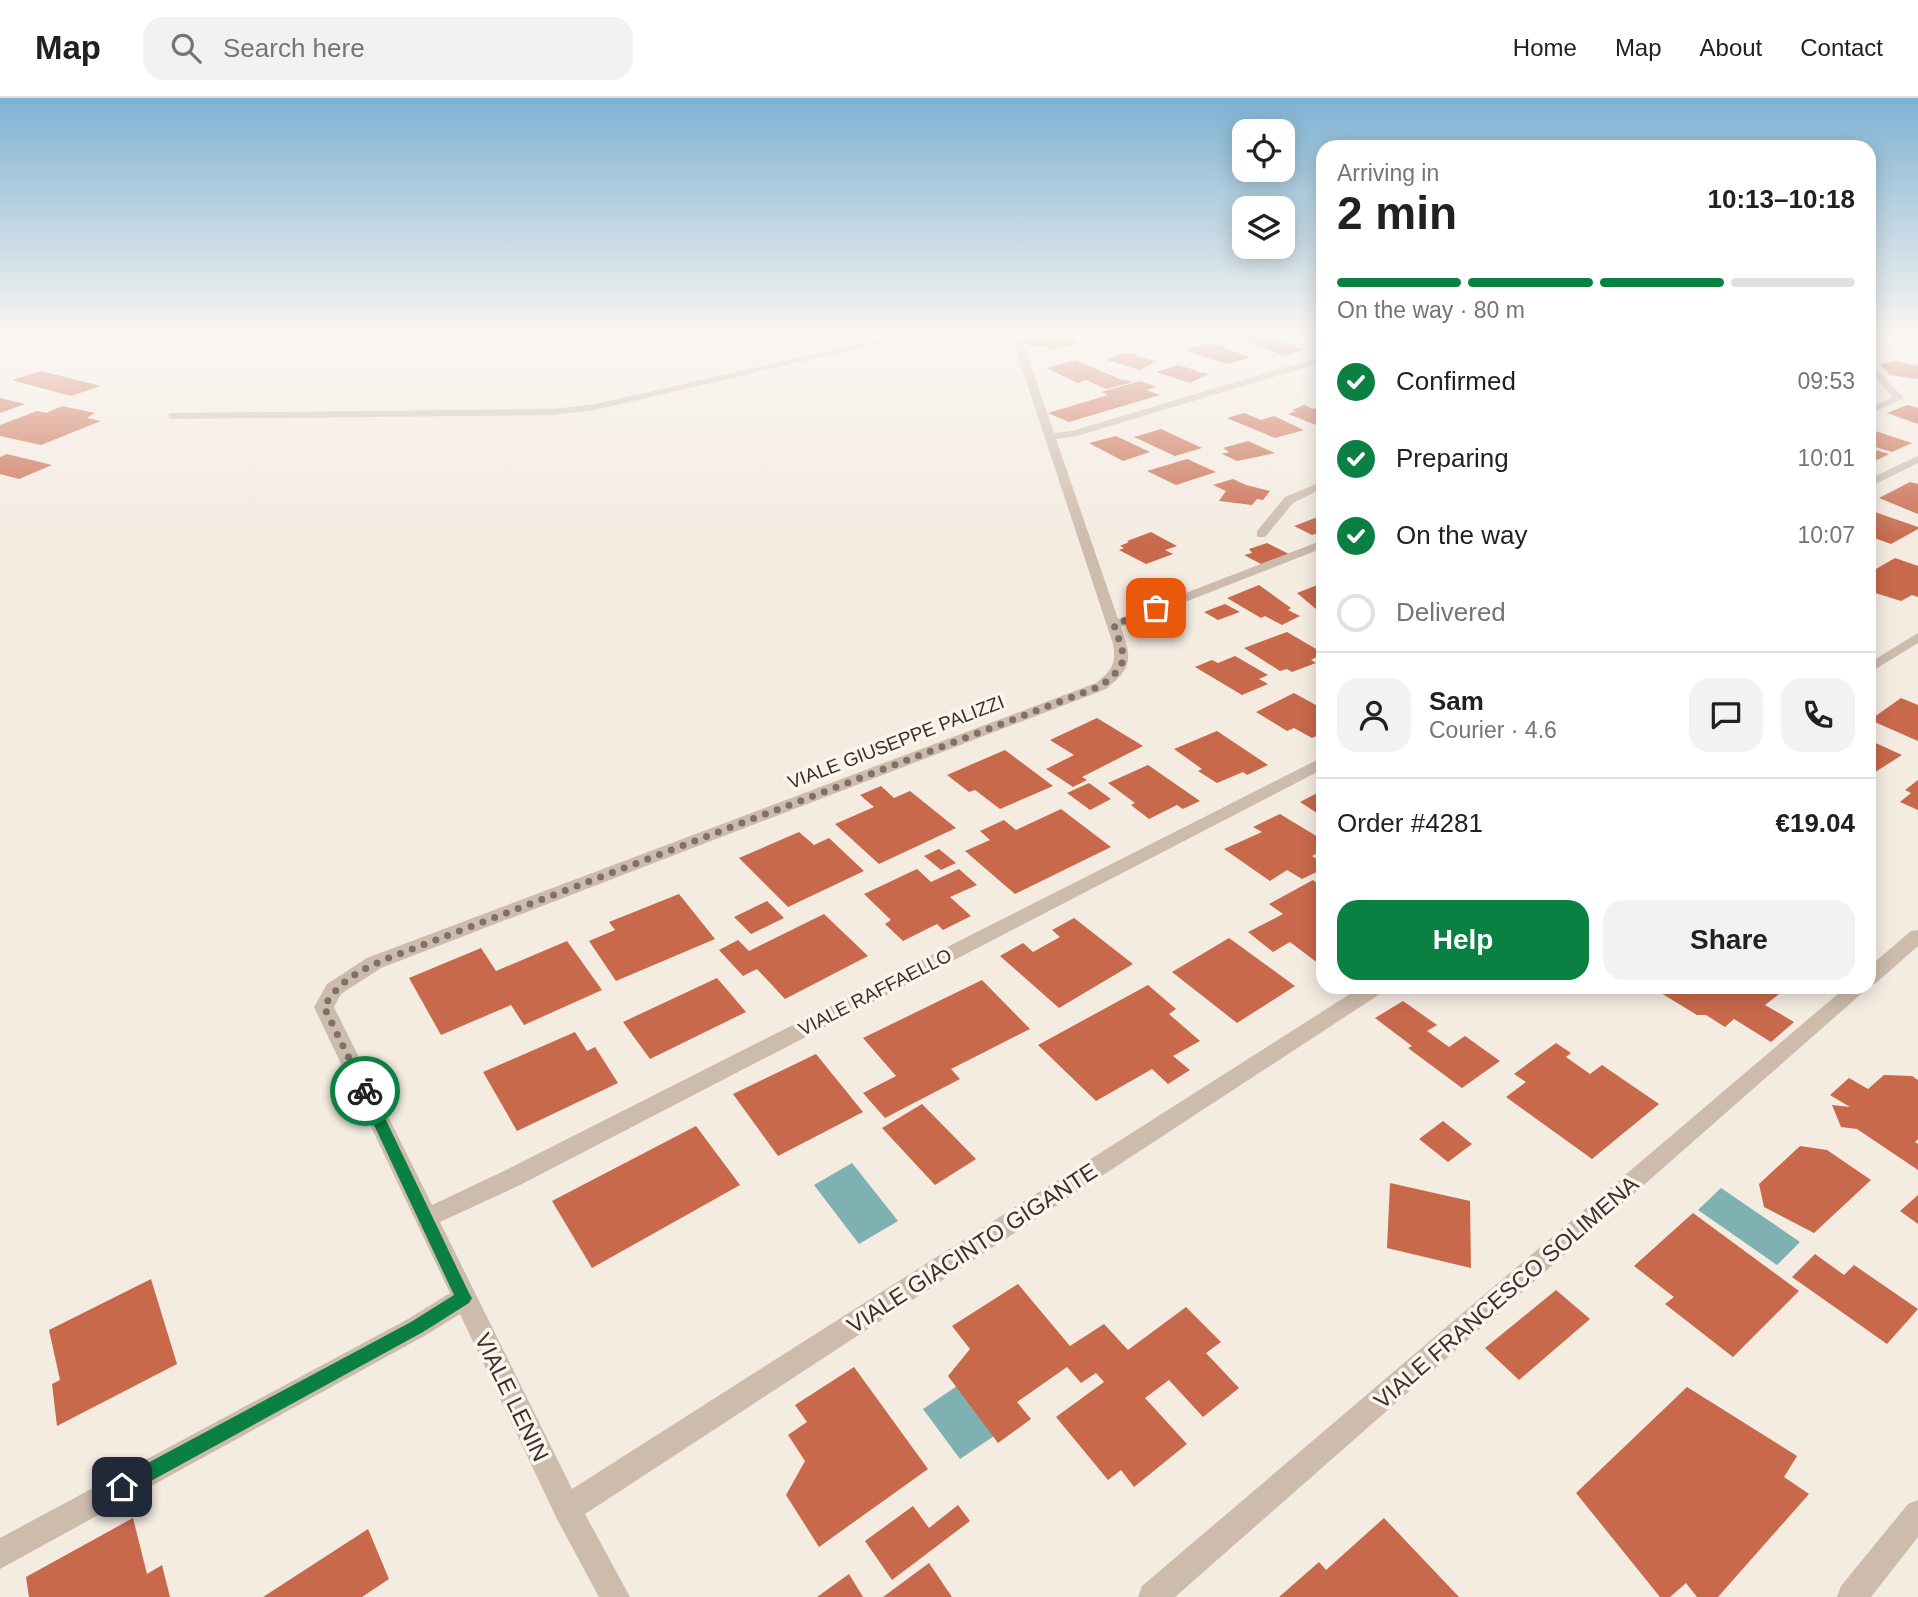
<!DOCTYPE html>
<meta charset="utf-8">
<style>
body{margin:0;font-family:Arial,sans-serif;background:#f2f2f2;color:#202124;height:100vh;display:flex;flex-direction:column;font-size:26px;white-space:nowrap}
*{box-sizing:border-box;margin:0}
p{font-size:23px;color:#757577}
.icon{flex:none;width:38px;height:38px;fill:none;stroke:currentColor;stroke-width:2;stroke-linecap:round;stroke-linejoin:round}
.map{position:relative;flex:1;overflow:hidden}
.side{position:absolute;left:1316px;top:42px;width:560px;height:854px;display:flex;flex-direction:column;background:#fff;border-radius:21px;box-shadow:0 4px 18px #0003}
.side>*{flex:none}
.tools{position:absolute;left:1232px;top:21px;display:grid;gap:14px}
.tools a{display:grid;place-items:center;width:63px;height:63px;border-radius:14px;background:#fff;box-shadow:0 4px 18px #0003;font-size:35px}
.pin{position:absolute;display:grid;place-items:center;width:60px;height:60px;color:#fff;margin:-30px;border-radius:14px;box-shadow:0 4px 10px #0006}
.courier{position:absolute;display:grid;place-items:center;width:70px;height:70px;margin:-35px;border:5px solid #0b8043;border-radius:50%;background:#fff;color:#222;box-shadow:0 2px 9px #0007}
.head em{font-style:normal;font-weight:700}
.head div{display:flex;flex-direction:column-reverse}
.head{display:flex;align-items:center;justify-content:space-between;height:119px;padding:0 21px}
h1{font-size:46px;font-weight:700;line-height:52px}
.bar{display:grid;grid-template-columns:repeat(4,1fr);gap:10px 7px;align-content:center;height:84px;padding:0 21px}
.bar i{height:9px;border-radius:5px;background:#e0e0e0}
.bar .current{background:#0b8043}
.bar p{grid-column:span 4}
.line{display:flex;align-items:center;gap:18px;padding:0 21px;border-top:2px solid #e0e0e0}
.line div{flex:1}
.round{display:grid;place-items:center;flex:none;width:74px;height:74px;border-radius:21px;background:#f2f2f2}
ol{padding:0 21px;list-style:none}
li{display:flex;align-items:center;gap:21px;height:77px}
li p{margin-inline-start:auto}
li .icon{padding:7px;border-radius:50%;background:#0b8043;color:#fff;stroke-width:4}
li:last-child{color:#757577}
li i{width:38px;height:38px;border:4px solid #e0e0e0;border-radius:50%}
.primary-button{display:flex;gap:14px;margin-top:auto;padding:14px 21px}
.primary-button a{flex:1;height:80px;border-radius:21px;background:#0b8043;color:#fff;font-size:28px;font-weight:700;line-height:80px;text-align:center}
.primary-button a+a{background:#f2f2f2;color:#202124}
header{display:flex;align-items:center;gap:42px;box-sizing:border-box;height:98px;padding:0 35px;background:#fff;border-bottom:2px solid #e0e0e0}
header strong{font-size:33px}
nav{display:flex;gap:38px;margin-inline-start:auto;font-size:24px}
.search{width:490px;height:63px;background:#f2f2f2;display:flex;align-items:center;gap:18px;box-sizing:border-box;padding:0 24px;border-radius:21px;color:#757577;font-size:26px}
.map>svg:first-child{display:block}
.water{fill:#7fb0b2}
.building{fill:#c8694b}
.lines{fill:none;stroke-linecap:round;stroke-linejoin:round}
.street{fill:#cdbbac;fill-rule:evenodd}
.route{fill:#0b8043}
.done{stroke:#7c716b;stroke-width:7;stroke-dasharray:0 12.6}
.labels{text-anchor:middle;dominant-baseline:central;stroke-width:7;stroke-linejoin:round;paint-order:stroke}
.street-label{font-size:19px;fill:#3b302b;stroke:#fbf5ee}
.near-street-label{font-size:23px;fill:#3b302b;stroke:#fbf5ee}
</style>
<header>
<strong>Map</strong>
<div class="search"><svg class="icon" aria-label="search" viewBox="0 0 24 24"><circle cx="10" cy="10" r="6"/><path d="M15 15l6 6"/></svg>Search here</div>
<nav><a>Home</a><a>Map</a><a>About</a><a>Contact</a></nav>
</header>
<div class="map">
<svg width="1918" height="1499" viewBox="0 0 1918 1499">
<rect width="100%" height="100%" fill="#f4ebe1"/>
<!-- water -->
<g class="water">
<path d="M852,1065l46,58 -39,23 -45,-59z"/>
<path d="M1721,1090l79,54 -23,23 -79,-55z"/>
<path d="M957,1288l37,50 -34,23 -37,-50z"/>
</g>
<!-- building -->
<g class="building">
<path d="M1042,237h42v1l-14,3 9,4 -26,7 -10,-5 -10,2 -14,-6z"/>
<path d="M1260,237l18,3 26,12 -19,6 -40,-16z"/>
<path d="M1213,245l37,15 -23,6 -42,-13 6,-2 -4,-1z"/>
<path d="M1124,255l12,1v2l20,5 -16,9 -33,-10z"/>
<path d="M1076,262l43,19 14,3 -27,7 -20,-9 -8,3 -32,-15z"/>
<path d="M1895,263l23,5v13l-28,-4 -10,-11z"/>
<path d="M1178,267l20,6 -2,1 13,2 -19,9 -34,-11z"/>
<path d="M41,273l60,15 -30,10 -59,-16z"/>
<path d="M1141,283l15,6 -10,3 14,5 -91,27 -21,-9 60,-18 -7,-3z"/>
<path d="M0,300l25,6 -25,9z"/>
<path d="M1304,307l9,4 10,-2v16l-7,2 -28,-11 8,-3 -4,-1z"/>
<path d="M1907,307l11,3v16l-31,-11z"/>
<path d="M62,308l33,7 -8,5 14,3 -60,24 -41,-9v-11l37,-14 9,2z"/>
<path d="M1244,315l17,7 13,-4 30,14 -29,8 -48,-20z"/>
<path d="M1161,331l41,19 -27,8 -41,-19z"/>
<path d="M1869,331l43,14 -20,9 -23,-7z"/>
<path d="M1116,338l34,16 -27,9 -34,-18z"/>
<path d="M1248,343l27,12 -38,8 -15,-7 7,-2 -6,-4z"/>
<path d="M1869,350l20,6 -20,10z"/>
<path d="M7,356l45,11 -33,14 -19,-5v-17z"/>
<path d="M1187,361l29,13 -40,13 -29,-14z"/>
<path d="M1233,381l13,6 24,6 -7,9 -6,-1 -5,6 -33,-4 7,-10 -13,-6z"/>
<path d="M1910,384l8,2v30l-39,-16z"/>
<path d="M1869,412l49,17v2l-27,15 -22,-8z"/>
<path d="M1323,417v16l-11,4 -18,-9z"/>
<path d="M1151,434l26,14 -12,4 8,4 -27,10 -27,-14 5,-2 -4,-2 9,-4 -2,-1z"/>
<path d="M1267,445l22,11 -28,10 -17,-9 8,-2 -3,-4z"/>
<path d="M1895,460l23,8v31l-6,-2 -11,6 -32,-10v-18z"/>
<path d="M1320,486l3,1v30l-26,-22z"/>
<path d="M1259,487l32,23 -3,2 12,6 -18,9 -17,-9 -4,2 -34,-20z"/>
<path d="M1225,506l15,8 -22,8 -14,-8z"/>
<path d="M1287,534l36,21 -12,7 5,3 -24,9 -5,-3 -7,2 -36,-23z"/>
<path d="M1235,558l33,19 -9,4 9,5 -26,11 -47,-28 17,-7 6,3z"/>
<path d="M1294,595l29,16v24l-11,5 -18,-10 -7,3 -31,-19z"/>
<path d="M1901,600l17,7v36l-48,-21z"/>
<path d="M1097,620l46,28 -61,31 5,3 -14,7 -27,-18 28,-14 -24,-15z"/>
<path d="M1217,633l51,34 -21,10 -4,-3 -26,11 -19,-12 4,-2 -28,-20z"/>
<path d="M1869,642l33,15 -33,21z"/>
<path d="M1005,652l48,36 -53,23 -25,-19 -6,2 -22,-17z"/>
<path d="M1148,667l52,36 -17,8 -6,-4 -28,14 -18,-14 4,-2 -27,-20z"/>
<path d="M1918,682v30l-18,-8 11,-9 -6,-3z"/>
<path d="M1089,685l22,16 -21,11 -23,-17z"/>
<path d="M881,688l13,12 16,-7 46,37 -77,36 -44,-40 39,-17 -14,-12z"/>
<path d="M1323,692v27l-23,-15z"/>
<path d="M1061,711l50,38 -96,47 -50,-43 25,-11 -10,-9 24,-11 12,10z"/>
<path d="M1280,716l43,26v10l-11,6 11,7v6l-21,10 -15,-9 -17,11 -46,-32 38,-17 -9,-5z"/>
<path d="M799,734l15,13 15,-7 35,33 -76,36 -49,-49z"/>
<path d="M939,751l17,14 -15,7 -17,-14z"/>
<path d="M917,771l14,13 28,-13 18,16 -27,12 21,19 -28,14 -6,-6 -34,17 -18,-17 6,-4 -27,-26z"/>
<path d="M1313,782l10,7v80l-33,-25 -17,10 -25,-20 35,-18 -14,-10z"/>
<path d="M679,796l36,45 -99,42 -27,-40 26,-11 -6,-8z"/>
<path d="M767,803l17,17 -33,16 -17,-17z"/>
<path d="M824,816l44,42 -83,43 -28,-30 -14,7 -24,-26 19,-10 11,11z"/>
<path d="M1074,820l59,46 -74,44 -59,-52 23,-13 10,9 27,-15 -8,-7z"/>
<path d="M1229,840l66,48 -58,37 -65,-51z"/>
<path d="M567,843l35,49 -78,35 -13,-20 -70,30 -32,-57 72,-30 15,23z"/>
<path d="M717,880l29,34 -96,47 -27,-37z"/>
<path d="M982,882l48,49 -79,40 9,10 -75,39 -22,-25 33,-17 -33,-38z"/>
<path d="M1148,887l28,24 -7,5 31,27 -27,15 17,14 -22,14 -16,-15 -56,32 -58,-56z"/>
<path d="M1651,889h137l-23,18 29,17 -23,20 -37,-23 -9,8 -19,-12h-9z"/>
<path d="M1403,903l34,24 -10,6 22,16 16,-11 35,25 -38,27 -54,-40 4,-2 -37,-28z"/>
<path d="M575,934l12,19 8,-4 23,36 -101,48 -34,-59z"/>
<path d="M1556,945l15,10 -5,4 24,17 12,-9 57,39 -67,55 -86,-62 20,-15 -12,-8z"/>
<path d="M816,956l47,58 -85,44 -45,-62z"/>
<path d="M1884,977l28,1 6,4v59l-3,3 3,2v26l-61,-41 -16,-2 -9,-22 18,2 -20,-12 19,-17 19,11z"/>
<path d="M922,1006l54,55 -41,26 -53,-57z"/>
<path d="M1443,1023l29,23 -24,18 -29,-23z"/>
<path d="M696,1028l44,59 -148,83 -40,-67z"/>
<path d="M1800,1048l27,4 44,30 -57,53 -50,-26 -5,-23z"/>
<path d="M1390,1085l80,18 1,67 -84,-20z"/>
<path d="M1918,1097v29l-18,-13z"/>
<path d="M1693,1115l106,78 -66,66 -68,-53 9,-7 -40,-31z"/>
<path d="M1815,1156l29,21 10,-10 64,44 -31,35 -95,-67z"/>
<path d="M151,1181l26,85 -120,62 -5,-42 8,-4 -11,-50z"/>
<path d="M1018,1186l52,62 34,-22 24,26 58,-43 35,35 -15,11 33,35 -36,29 -34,-37 -24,18 42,46 -53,43 -13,-17 -13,10 -52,-63 48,-35 -8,-9 -15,10 -14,-16 -50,35 14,17 -33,24 -50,-67 22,-27 -18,-23z"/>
<path d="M1556,1192l34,29 -71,61 -34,-32z"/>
<path d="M854,1269l74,102 -109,78 -33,-52 19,-34 -17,-26 19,-13 -12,-17z"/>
<path d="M1687,1289l110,69 -13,21 25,17 -91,103h-21l-11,-14 -16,14h-10l-84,-104z"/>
<path d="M958,1407l12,16 -78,59 -27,-39 48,-35 16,22z"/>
<path d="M133,1420l14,56 15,-9 8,32h-141l-3,-20z"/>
<path d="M1384,1420l75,79h-180l40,-35 7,8z"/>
<path d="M368,1431l21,50 -27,18h-99z"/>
<path d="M929,1465l23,34h-69z"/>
<path d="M849,1476l14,23h-46z"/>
</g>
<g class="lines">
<!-- street -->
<g class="street">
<path d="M899,237h16l-320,75 -42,5 -382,4 -5,-3 5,-3 382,-4 42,-5z"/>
<path d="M1011,237h9l34,98 18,-2 251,-75v6l-246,74 -21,3 62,180 205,-79v8l-202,79c11,32 12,40 -15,62l-725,279 -40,26 -7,13 98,198 72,-34 813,-411 6,-2v11l-803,416 -80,37 132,267 789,-502h25l-3,5 -798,522 45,83h-31l-42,-78 -97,-205 -34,21 -426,234v-31l408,-219 42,-26 -136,-286 13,-23 40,-26 729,-275c15,-12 21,-19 17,-39z"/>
<path d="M1882,237h14l-27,10v-6z"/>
<path d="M1869,264l35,36 -35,17v-7l24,-11 -24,-26z"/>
<path d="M1918,358v7l-49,24v-8z"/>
<path d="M1323,383v7l-30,15 -28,34h-8v-6l28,-34z"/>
<path d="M1918,535v10l-49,30v-10z"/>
<path d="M1918,832v16l-42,37 -7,2v-18l42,-36z"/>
<path d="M1846,889h23l-694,610h-37l4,-11z"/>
<path d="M1918,1402v37l-47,60h-34l4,-11 67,-82z"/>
</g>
</g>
<!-- sky -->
<linearGradient id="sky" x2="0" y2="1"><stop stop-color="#7eb2d2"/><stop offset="0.53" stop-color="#faf6f2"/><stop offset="1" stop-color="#faf6f2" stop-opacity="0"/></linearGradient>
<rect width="1918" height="447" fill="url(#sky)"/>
<!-- route -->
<path class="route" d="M365,988l7,5 97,202 3,5 -3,5 -46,29 -294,161 -7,3 -6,-3 -3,-6 3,-7 295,-158 43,-27 -96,-204z"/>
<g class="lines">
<!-- done -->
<path class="done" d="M365,993l-41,-84c17,-30 44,-41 75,-53l702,-268c30,-25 24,-27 13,-61l42,-17"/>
</g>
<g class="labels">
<!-- street labels -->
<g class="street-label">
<text transform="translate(896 644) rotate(-21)">VIALE GIUSEPPE PALIZZI</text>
<text transform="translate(875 894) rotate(-27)">VIALE RAFFAELLO</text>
</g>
<!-- near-street labels -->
<g class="near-street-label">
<text transform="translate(972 1150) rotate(-33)">VIALE GIACINTO GIGANTE</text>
<text transform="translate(1506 1194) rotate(-41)">VIALE FRANCESCO SOLIMENA</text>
<text transform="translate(512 1299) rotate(64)">VIALE LENIN</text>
</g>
</g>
</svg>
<div class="tools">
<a><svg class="icon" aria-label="locate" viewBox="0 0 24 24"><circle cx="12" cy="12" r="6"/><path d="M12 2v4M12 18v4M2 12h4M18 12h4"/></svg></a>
<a><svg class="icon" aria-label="layers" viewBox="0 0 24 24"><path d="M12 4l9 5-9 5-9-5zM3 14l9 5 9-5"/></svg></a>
</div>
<div class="pin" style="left:1156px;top:510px;background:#ea580c"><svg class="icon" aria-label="bag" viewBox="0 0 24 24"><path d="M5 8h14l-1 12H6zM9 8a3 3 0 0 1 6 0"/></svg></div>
<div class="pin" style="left:122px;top:1389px;background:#1f2937"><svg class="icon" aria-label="home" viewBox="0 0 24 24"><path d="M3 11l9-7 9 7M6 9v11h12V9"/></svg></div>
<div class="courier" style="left:365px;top:993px"><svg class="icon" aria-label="bike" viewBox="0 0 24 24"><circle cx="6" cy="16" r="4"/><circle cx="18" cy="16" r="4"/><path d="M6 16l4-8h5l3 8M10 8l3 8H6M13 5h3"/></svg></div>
<section class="side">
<div class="head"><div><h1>2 min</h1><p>Arriving in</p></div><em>10:13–10:18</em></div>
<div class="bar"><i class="current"></i><i class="current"></i><i class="current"></i><i></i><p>On the way · 80 m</p></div>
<ol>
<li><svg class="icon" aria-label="check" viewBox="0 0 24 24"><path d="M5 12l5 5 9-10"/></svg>Confirmed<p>09:53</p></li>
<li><svg class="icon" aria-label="check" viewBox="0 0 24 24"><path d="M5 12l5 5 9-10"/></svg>Preparing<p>10:01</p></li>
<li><svg class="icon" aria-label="check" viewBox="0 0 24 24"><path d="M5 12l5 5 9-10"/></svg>On the way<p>10:07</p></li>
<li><i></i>Delivered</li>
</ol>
<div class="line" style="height:126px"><a class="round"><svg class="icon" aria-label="person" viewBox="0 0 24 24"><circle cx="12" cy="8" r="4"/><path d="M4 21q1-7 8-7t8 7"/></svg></a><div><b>Sam</b><p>Courier · 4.6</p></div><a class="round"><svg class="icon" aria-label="chat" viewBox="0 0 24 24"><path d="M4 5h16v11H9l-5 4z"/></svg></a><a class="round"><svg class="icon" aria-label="phone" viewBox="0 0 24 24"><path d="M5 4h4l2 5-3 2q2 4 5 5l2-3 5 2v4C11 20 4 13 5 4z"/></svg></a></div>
<div class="line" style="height:91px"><div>Order #4281</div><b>€19.04</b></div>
<div class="primary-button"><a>Help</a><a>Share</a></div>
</section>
</div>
